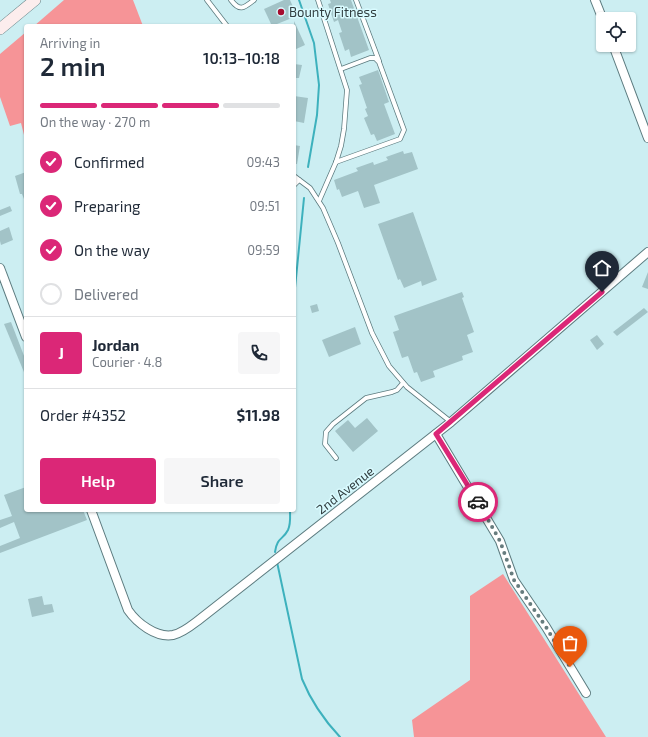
<!DOCTYPE html>
<meta charset="utf-8">
<style>
body{margin:0;font-family:"Exo 2",sans-serif;background:#f6f6f7;color:#1f2937;height:100vh;display:flex;flex-direction:column;font-size:15px;white-space:nowrap}
*{box-sizing:border-box;margin:0}
p{font-size:13px;color:#747a83}
.icon{flex:none;width:22px;height:22px;fill:none;stroke:currentColor;stroke-width:2;stroke-linecap:round;stroke-linejoin:round}
.map{position:relative;flex:1;overflow:hidden}
.details{position:absolute;left:24px;top:24px;width:272px;height:488px;display:flex;flex-direction:column;background:#fff;border-radius:4px;box-shadow:0 1px 3px #0004}
.details>*{flex:none}
.controls{position:absolute;left:596px;top:12px;display:grid;gap:8px}
.controls a{display:grid;place-items:center;width:40px;height:40px;border-radius:4px;background:#fff;box-shadow:0 1px 3px #0004;font-size:20px}
.pin{position:absolute;display:grid;place-items:center;width:34px;height:34px;color:#fff;margin:-41px -17px;border-radius:50% 50% 50% 0;rotate:-45deg;box-shadow:0 0 4px #0007}
.pin .icon{rotate:45deg}
.courier{position:absolute;display:grid;place-items:center;width:40px;height:40px;margin:-20px;border:3px solid #db2777;border-radius:50%;background:#fff;color:#222;box-shadow:0 1px 5px #0007}
.head em{font-style:normal;font-weight:600}
.head div{display:flex;flex-direction:column-reverse}
.head{display:flex;align-items:center;justify-content:space-between;height:68px;padding:0 16px}
h1{font-size:26px;font-weight:600;line-height:30px}
.bar{display:grid;grid-template-columns:repeat(4,1fr);gap:6px 4px;align-content:center;height:48px;padding:0 16px}
.bar i{height:5px;border-radius:3px;background:#e0e1e3}
.bar .selected{background:#db2777}
.bar p{grid-column:span 4}
.line{display:flex;align-items:center;gap:10px;padding:0 16px;border-top:1px solid #e0e1e3}
.line div{flex:1}
.round{display:grid;place-items:center;flex:none;width:42px;height:42px;border-radius:4px;background:#f6f6f7}
ol{padding:0 16px;list-style:none}
li{display:flex;align-items:center;gap:12px;height:44px}
li p{margin-inline-start:auto}
li .icon{padding:4px;border-radius:50%;background:#db2777;color:#fff;stroke-width:4}
li:last-child{color:#747a83}
li i{width:22px;height:22px;border:2px solid #e0e1e3;border-radius:50%}
.action{display:flex;gap:8px;margin-top:auto;padding:8px 16px}
.action a{flex:1;height:46px;border-radius:4px;background:#db2777;color:#fff;font-size:16px;font-weight:600;line-height:46px;text-align:center}
.action a+a{background:#f6f6f7;color:#1f2937}
.map>svg:first-child{display:block}
.green{fill:#f69497}
.lines{fill:none;stroke-linecap:round;stroke-linejoin:round}
.stream{stroke:#3db1bd;stroke-width:2}
.building{fill:#a2c3c7}
.lane-casing{stroke:#5c7b7f;stroke-width:5.5}
.street-casing{stroke:#5c7b7f;stroke-width:10}
.secondary-casing{stroke:#5c7b7f;stroke-width:12}
.lane{stroke:#fff;stroke-width:4}
.street{stroke:#fff;stroke-width:8}
.secondary{stroke:#fceded;stroke-width:11}
.done{stroke:#677c7e;stroke-width:4;stroke-dasharray:0 7.2}
.route{stroke:#db2777;stroke-width:5}
.poi-dot{fill:#a60c2e;stroke:#d9fbff;stroke-width:1.5}
.labels{text-anchor:middle;dominant-baseline:central;stroke-width:3;stroke-linejoin:round;paint-order:stroke}
.poi-label{font-size:13px;fill:#313e40;stroke:#d9fbff;text-anchor:start}
.street-label{font-size:13px;fill:#313e40;stroke:#d9fbff}
</style>
<div class="map">
<svg width="648" height="737" viewBox="0 0 648 737">
<rect width="100%" height="100%" fill="#cceef2"/>
<!-- green -->
<g class="green">
<path d="M64,0h69l10,26h-109z"/>
<path d="M26,32v111l-5,-20 -11,3 -10,-29v-43z"/>
<path d="M503,574l103,163h-192l-2,-17 58,-40v-84z"/>
</g>
<g class="lines">
<!-- stream -->
<g class="stream">
<path d="M299,0l15,43 5,42 -2,30 -9,52"/>
<path d="M294,298l10,-100"/>
<path d="M275,552c2,-15 8,-12 13,-22 3,-7 2,-13 2,-20"/>
<path d="M277,562l25,117c9,22 22,41 38,58"/>
</g>
</g>
<!-- building -->
<g class="building">
<path d="M284,0h6l7,16 -25,10 -8,-17z"/>
<path d="M330,0h21l18,50 -18,7 -2,-8 -4,2 -6,-18 3,-1 -4,-12 -4,2 -6,-18 3,-1z"/>
<path d="M294,21l11,24 -11,5z"/>
<path d="M294,64l8,1 -3,13h-5z"/>
<path d="M378,70l11,32 -5,2 11,30 -18,7 -3,-7 -3,1 -7,-17 4,-2 -3,-7 2,-1 -8,-23 3,-1 -3,-7z"/>
<path d="M294,96l14,2 -4,25 -10,-2z"/>
<path d="M294,145l6,1 -3,18h-3z"/>
<path d="M403,151l1,3 8,-2 6,17 -44,16 6,18 -16,5 -6,-17 -16,6 -3,-8 -2,1 -3,-10 24,-9 -2,-3 17,-6 1,3 14,-5 -2,-3z"/>
<path d="M26,172v32l-4,-10h-2l-5,-18z"/>
<path d="M10,206l2,5 -12,5v-6z"/>
<path d="M413,212l24,68 -15,6 -1,-5 -17,7 -4,-9 -2,1 -20,-56z"/>
<path d="M9,227l4,13 -12,5 -1,-4v-10z"/>
<path d="M648,272v17l-6,-2z"/>
<path d="M462,292l2,5 -2,1 12,34 -7,3 6,17 -11,4 1,4 -30,11 2,6 -14,5 -4,-10 -3,1 -6,-17 -6,2 -9,-26 6,-2 -5,-14z"/>
<path d="M317,304l2,7 -7,2 -2,-7z"/>
<path d="M644,308l4,4 -31,24 -4,-4z"/>
<path d="M11,322l15,39v16l-22,-53z"/>
<path d="M355,327l6,17 -32,13 -7,-17z"/>
<path d="M597,335l7,9 -7,6 -7,-10z"/>
<path d="M367,418l11,13 -25,21 -18,-21 13,-11 7,8z"/>
<path d="M26,487v23h57l4,10 -87,33v-7l20,-8 -6,-16 -14,6v-8l12,-4 -8,-21z"/>
<path d="M42,596l2,9 8,-1 2,8 -22,5 -4,-18z"/>
</g>
<g class="lines">
<defs>
<g id="lane">
<path d="M207,0l20,26"/>
<path d="M231,0c9,12 13,8 23,0"/>
<path d="M318,0l29,90 -3,39 -3,17 -5,16 -17,39"/>
<path d="M356,0l23,61"/>
<path d="M336,162l64,-23 4,-9 -25,-68 -4,-4h-5l-29,11"/>
<path d="M294,176l16,12 13,20 15,35 34,90 17,33 18,21 44,35"/>
<path d="M294,185l5,-5"/>
<path d="M336,458l-11,-14 1,-12 7,-8 33,-26 26,-6 5,-2 6,-7"/>
</g>
<g id="street">
<path d="M595,0l8,20"/>
<path d="M613,45l35,93"/>
<path d="M0,268l26,69"/>
<path d="M436,434l64,107 14,39 32,47 40,66"/>
<path d="M91,510l37,100c9,13 28,28 45,25 10,-2 19,-10 27,-16l251,-197 197,-170"/>
</g>
<path id="secondary" d="M0,29l35,-29"/>
</defs>
<!-- lane casing -->
<use href="#lane" class="lane-casing"/>
<!-- street casing -->
<use href="#street" class="street-casing"/>
<!-- secondary casing -->
<use href="#secondary" class="secondary-casing"/>
<!-- lane -->
<use href="#lane" class="lane"/>
<!-- street -->
<use href="#street" class="street"/>
<!-- secondary -->
<use href="#secondary" class="secondary"/>
</g>
<g class="lines">
<!-- done -->
<path class="done" d="M478,502l22,39 14,39 32,47 24,40"/>
<!-- route -->
<path class="route" d="M478,502l-42,-68 166,-142"/>
</g>
<!-- markers -->
<circle class="poi-dot" cx="281" cy="12" r="4"/>
<g class="labels">
<!-- poi labels -->
<g class="poi-label">
<text x="289" y="12">Bounty Fitness</text>
</g>
<!-- street labels -->
<g class="street-label">
<text transform="translate(345 490) rotate(-38)">2nd Avenue</text>
</g>
</g>
</svg>
<div class="controls">
<a><svg class="icon" aria-label="locate" viewBox="0 0 24 24"><circle cx="12" cy="12" r="6"/><path d="M12 2v4M12 18v4M2 12h4M18 12h4"/></svg></a>
</div>
<div class="pin" style="left:570px;top:667px;background:#ea580c"><svg class="icon" aria-label="bag" viewBox="0 0 24 24"><path d="M5 8h14l-1 12H6zM9 8a3 3 0 0 1 6 0"/></svg></div>
<div class="pin" style="left:602px;top:292px;background:#1f2937"><svg class="icon" aria-label="home" viewBox="0 0 24 24"><path d="M3 11l9-7 9 7M6 9v11h12V9"/></svg></div>
<div class="courier" style="left:478px;top:502px"><svg class="icon" aria-label="car" viewBox="0 0 24 24"><path d="M5 17H2v-5l4-1 3-4h7l3 4 3 1v5h-3M9 17h6M6 11h13"/><circle cx="7" cy="17" r="2"/><circle cx="17" cy="17" r="2"/></svg></div>
<section class="details">
<div class="head"><div><h1>2 min</h1><p>Arriving in</p></div><em>10:13–10:18</em></div>
<div class="bar"><i class="selected"></i><i class="selected"></i><i class="selected"></i><i></i><p>On the way · 270 m</p></div>
<ol>
<li><svg class="icon" aria-label="check" viewBox="0 0 24 24"><path d="M5 12l5 5 9-10"/></svg>Confirmed<p>09:43</p></li>
<li><svg class="icon" aria-label="check" viewBox="0 0 24 24"><path d="M5 12l5 5 9-10"/></svg>Preparing<p>09:51</p></li>
<li><svg class="icon" aria-label="check" viewBox="0 0 24 24"><path d="M5 12l5 5 9-10"/></svg>On the way<p>09:59</p></li>
<li><i></i>Delivered</li>
</ol>
<div class="line" style="height:72px"><b class="round" style="background:#db2777;color:#fff">J</b><div><b>Jordan</b><p>Courier · 4.8</p></div><a class="round"><svg class="icon" aria-label="phone" viewBox="0 0 24 24"><path d="M5 4h4l2 5-3 2q2 4 5 5l2-3 5 2v4C11 20 4 13 5 4z"/></svg></a></div>
<div class="line" style="height:52px"><div>Order #4352</div><b>$11.98</b></div>
<div class="action"><a>Help</a><a>Share</a></div>
</section>
</div>
